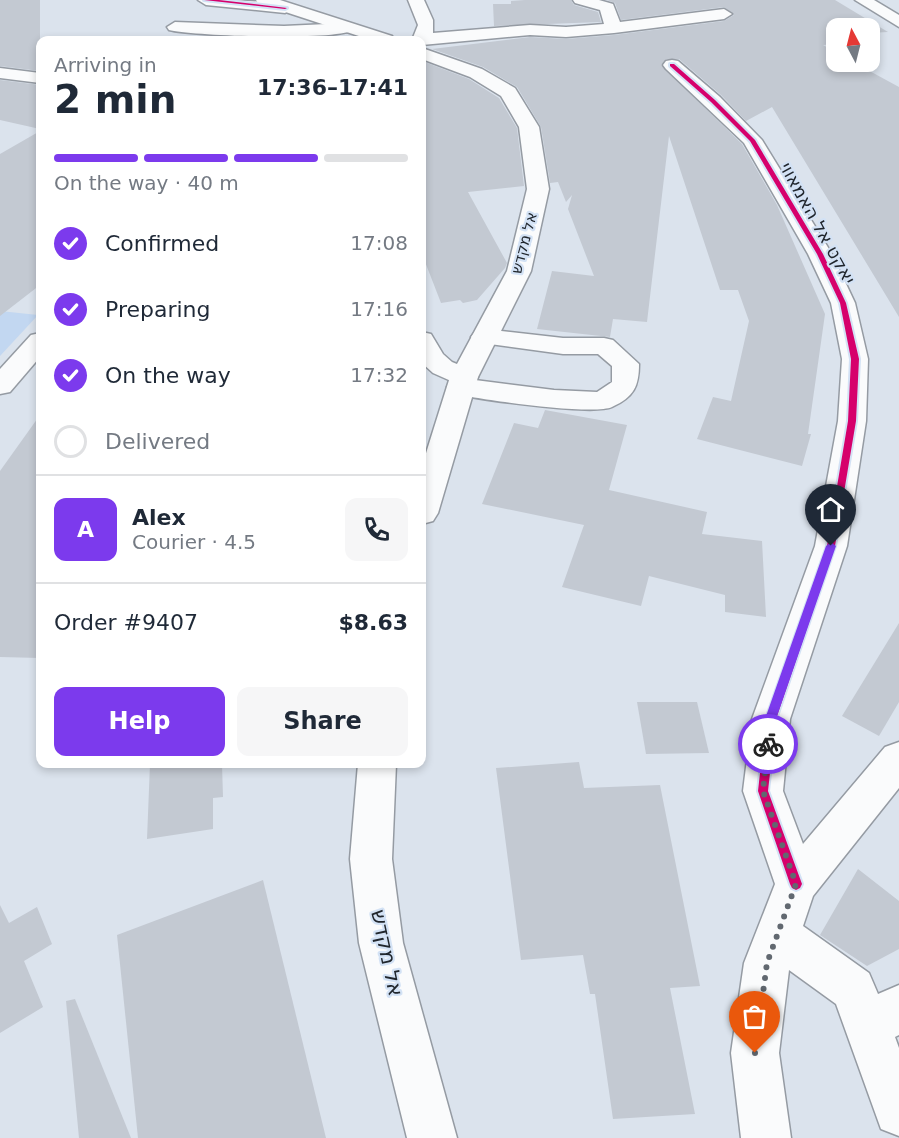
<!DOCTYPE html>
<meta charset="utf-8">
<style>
body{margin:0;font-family:"DejaVu Sans",Heebo,sans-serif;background:#f6f6f7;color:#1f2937;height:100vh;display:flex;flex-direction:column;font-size:22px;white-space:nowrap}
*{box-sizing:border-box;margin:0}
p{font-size:20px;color:#747a83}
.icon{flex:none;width:33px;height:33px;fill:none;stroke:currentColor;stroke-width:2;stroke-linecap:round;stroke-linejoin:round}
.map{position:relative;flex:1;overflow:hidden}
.side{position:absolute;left:36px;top:36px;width:390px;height:732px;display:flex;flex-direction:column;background:#fff;border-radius:12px;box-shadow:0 3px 9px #0003}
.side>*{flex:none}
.needle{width:39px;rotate:353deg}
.controls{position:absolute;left:826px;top:18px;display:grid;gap:12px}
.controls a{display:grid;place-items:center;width:54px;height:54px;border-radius:12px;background:#fff;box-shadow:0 3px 9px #0003;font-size:30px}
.pin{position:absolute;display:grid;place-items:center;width:51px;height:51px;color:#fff;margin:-62px -26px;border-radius:50% 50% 50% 0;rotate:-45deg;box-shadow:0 0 6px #0007}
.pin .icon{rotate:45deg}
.courier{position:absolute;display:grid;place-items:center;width:60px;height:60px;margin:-30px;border:4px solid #7c3aed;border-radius:50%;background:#fff;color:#222;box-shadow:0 2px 8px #0007}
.summary em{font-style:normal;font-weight:700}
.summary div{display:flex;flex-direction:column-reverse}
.summary{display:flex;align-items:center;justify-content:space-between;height:102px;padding:0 18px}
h1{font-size:39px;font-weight:700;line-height:45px}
.bar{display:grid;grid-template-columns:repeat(4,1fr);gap:9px 6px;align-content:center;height:72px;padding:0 18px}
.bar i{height:8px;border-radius:4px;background:#e0e1e3}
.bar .on{background:#7c3aed}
.bar p{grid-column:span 4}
.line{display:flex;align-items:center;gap:15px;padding:0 18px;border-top:2px solid #e0e1e3}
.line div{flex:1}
.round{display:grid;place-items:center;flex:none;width:63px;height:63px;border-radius:12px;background:#f6f6f7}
ol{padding:0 18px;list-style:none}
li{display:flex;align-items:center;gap:18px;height:66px}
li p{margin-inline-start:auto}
li .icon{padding:6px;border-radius:50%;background:#7c3aed;color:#fff;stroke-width:4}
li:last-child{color:#747a83}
li i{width:33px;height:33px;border:3px solid #e0e1e3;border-radius:50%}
.primary-button{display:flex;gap:12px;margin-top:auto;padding:12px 18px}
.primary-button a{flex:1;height:69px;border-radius:12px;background:#7c3aed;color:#fff;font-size:24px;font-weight:700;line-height:69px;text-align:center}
.primary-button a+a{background:#f6f6f7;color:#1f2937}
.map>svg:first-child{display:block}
.green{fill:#c2d7f1}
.building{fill:#c3c9d2}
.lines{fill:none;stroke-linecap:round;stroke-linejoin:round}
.minor-casing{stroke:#959ba3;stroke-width:3}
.major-casing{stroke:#959ba3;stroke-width:3}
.minor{fill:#fafbfc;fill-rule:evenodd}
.major{fill:#fafbfc;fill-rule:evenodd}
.cycleway-casing{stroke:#d3e2f5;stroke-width:4}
.cycleway{fill:#d6006c;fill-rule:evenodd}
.route{fill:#7c3aed}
.done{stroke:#616870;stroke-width:6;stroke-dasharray:0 10.8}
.labels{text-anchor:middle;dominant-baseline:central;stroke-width:4.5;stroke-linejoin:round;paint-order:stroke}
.far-street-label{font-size:15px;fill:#20262d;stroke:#d3e2f5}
.street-label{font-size:18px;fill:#20262d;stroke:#d3e2f5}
.near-street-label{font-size:21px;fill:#20262d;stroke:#d3e2f5}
</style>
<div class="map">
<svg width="899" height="1138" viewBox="0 0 899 1138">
<rect width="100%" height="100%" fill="#dbe3ed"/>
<!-- green -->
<path class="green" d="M0,311l38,4 -38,41z"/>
<!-- building -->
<g class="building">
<path d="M0,0h40v71l-40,-5z"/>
<path d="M525,0h46l3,5 24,7 3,10 -107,4 -1,-22h18v-3z"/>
<path d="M607,0h228l53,32 -18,1v-5h-33v16l-14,1 14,8v9h16l46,25v230l-127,-210 -26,14 -25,-26 -42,-36h-13l-5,6 81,79 35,61 48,109 -17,120h3l-9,32 -105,-27 16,-42 18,4 18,-80 -11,-31h-18l-51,-154 -22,186 -34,-3 -3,18 -73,-8 15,-58 42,5 -26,-67 4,-14 -6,7 -8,-20 -8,1 -9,-56 -24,-40 -34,-20 -51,-18 98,-12 36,2 48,-4 110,-14 10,-6 -10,-8 -103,13 -6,-17z"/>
<path d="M422,61l47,18 30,19 18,30 7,58 -56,6 39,71 -2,5 -28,32 -14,3 -3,-3 -19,3 -19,-49z"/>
<path d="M0,80l40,5v44l-40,-9z"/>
<path d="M40,131v154l-40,31v-162z"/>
<path d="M545,410l82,15 -18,65 98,22 -5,22 60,7 4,76 -41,-5v-17l-76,-19 -8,30 -79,-19 22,-62 -102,-21 32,-81 24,5z"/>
<path d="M40,415v243l-40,-1v-186z"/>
<path d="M899,623v79l-20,34 -37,-20z"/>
<path d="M637,702h60l12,51 -63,1z"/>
<path d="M579,762l5,26 76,-3 40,201 -30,2 25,126 -82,5 -18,-125h-5l-7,-39 -62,5 -25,-192z"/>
<path d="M150,764h72l1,33 -10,1v31l-66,10z"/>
<path d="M858,869l41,32v48l-32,17 -47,-31z"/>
<path d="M263,880l63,258h-188l-21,-203z"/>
<path d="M0,905l9,18 28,-16 15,37 -28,17 19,46 -43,26z"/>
<path d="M75,999l56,139h-52l-13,-137z"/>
</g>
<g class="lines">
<defs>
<g id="minor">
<path d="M198,0c18,0 84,0 95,8l-8,5 -79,-8z"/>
<path d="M408,0h16l9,20v13l97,-8 36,2 38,-3 -4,-14 -25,-7 -2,-3h26l14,4 7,18 104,-13 8,5 -8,5 -110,14 -48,4 -36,-2 -108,10v-5h-10l6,-15z"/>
<path d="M855,0h19l25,15v12z"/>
<path d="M175,22l109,4 65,-3 8,5c-10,14 -165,8 -188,2l-2,-3z"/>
<path d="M672,60l6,1 42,36 42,43 70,114 23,49 13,56 -2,62 -19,125 -57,173 -7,72 20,53 82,-97 14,-5v46l-86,108 -10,30 66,47 9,21 21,-9v50l-4,2 4,11v88l-18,-7 -45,-125 -47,-34 -10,83 12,85h-50l-10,-85 13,-90 31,-79 -32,-93 9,-72 63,-173 23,-125 4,-62 -11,-56 -23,-49 -64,-111 -78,-74 -3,-4 3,-4z"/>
<path d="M0,68l40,5v10l-40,-5z"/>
<path d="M484,329l79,9h41l9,2 26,24c0,22 -5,33 -27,43 -19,9 -136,-8 -161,-14l-4,-6 4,-6 -18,-8 -11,-10v-31l9,2 12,20 9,8 22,9 4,6 -3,3 79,10 43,2 15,-10v-16l-14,-12h-35l-88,-12 -4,-5 4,-5z"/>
<path d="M40,333v24l-30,35 -10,2v-25l31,-34z"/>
</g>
<g id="major">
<path d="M256,0h24l112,36 2,4h-23l-113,-37z"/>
<path d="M422,48l60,21 33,19 24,39 10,62 -18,82 -53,106 -40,136 -5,8 -11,3v-58l28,-89 57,-106 20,-82 -8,-62 -18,-31 -31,-19 -48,-18z"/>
<path d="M358,764h38l-4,95 11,84 54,195h-50l-48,-195 -9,-84z"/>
</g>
</defs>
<!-- minor casing -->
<use href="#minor" class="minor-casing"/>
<!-- major casing -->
<use href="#major" class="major-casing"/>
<!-- minor -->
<use href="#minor" class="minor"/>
<!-- major -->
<use href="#major" class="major"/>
<defs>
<g id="cycleway">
<path d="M204,0h15l68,8 -2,1z"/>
<path d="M670,64h4l41,36 40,40 68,114 23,49 13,56 -3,62 -21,125 -59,173 -8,72 34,93 -2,4 -4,2 -4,-2 -2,-4 -32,-93 8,-72 61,-173 21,-125 3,-62 -11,-56 -23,-49 -67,-113 -39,-39 -41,-36z"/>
</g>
</defs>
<!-- cycleway casing -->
<use href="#cycleway" class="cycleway-casing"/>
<!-- cycleway -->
<use href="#cycleway" class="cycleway"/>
</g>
<!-- route -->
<path class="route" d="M831,542l5,4 -60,173 -2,25 -6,5 -6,-5 3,-25 61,-173z"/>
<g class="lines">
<!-- done -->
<path class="done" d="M755,1053l12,-90 29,-79 -33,-93 5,-47"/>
</g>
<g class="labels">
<!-- far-street labels -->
<g class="far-street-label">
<text transform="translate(524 243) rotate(-75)">אל מקדש</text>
</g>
<!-- street labels -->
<g class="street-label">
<text transform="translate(818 223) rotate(61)">יאקט אל האמאווי</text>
</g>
<!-- near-street labels -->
<g class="near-street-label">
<text transform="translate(387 953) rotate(78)">אל מקדש</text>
</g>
</g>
</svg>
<div class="controls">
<a><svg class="needle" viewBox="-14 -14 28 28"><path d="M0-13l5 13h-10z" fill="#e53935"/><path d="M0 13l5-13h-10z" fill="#747a83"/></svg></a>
</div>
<div class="pin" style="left:755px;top:1053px;background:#ea580c"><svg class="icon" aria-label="bag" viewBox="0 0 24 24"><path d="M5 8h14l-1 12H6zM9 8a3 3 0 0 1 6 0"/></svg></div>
<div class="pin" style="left:831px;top:546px;background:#1f2937"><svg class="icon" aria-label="home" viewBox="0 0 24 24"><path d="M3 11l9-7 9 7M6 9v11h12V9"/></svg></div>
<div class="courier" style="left:768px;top:744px"><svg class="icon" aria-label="bike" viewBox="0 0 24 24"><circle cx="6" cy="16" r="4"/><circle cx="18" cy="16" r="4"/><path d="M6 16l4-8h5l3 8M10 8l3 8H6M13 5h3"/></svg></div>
<section class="side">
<div class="summary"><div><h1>2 min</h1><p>Arriving in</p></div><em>17:36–17:41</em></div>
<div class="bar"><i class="on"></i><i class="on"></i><i class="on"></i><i></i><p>On the way · 40 m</p></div>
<ol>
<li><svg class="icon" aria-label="check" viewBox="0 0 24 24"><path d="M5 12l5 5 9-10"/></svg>Confirmed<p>17:08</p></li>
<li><svg class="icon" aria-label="check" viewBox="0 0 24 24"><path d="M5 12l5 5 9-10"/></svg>Preparing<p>17:16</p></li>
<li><svg class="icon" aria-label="check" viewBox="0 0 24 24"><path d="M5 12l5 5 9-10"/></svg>On the way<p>17:32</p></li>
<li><i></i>Delivered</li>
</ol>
<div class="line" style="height:108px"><b class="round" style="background:#7c3aed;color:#fff">A</b><div><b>Alex</b><p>Courier · 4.5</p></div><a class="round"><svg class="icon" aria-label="phone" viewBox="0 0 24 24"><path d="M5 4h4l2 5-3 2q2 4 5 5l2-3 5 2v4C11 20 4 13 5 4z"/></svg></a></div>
<div class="line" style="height:78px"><div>Order #9407</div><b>$8.63</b></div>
<div class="primary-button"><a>Help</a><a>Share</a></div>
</section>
</div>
